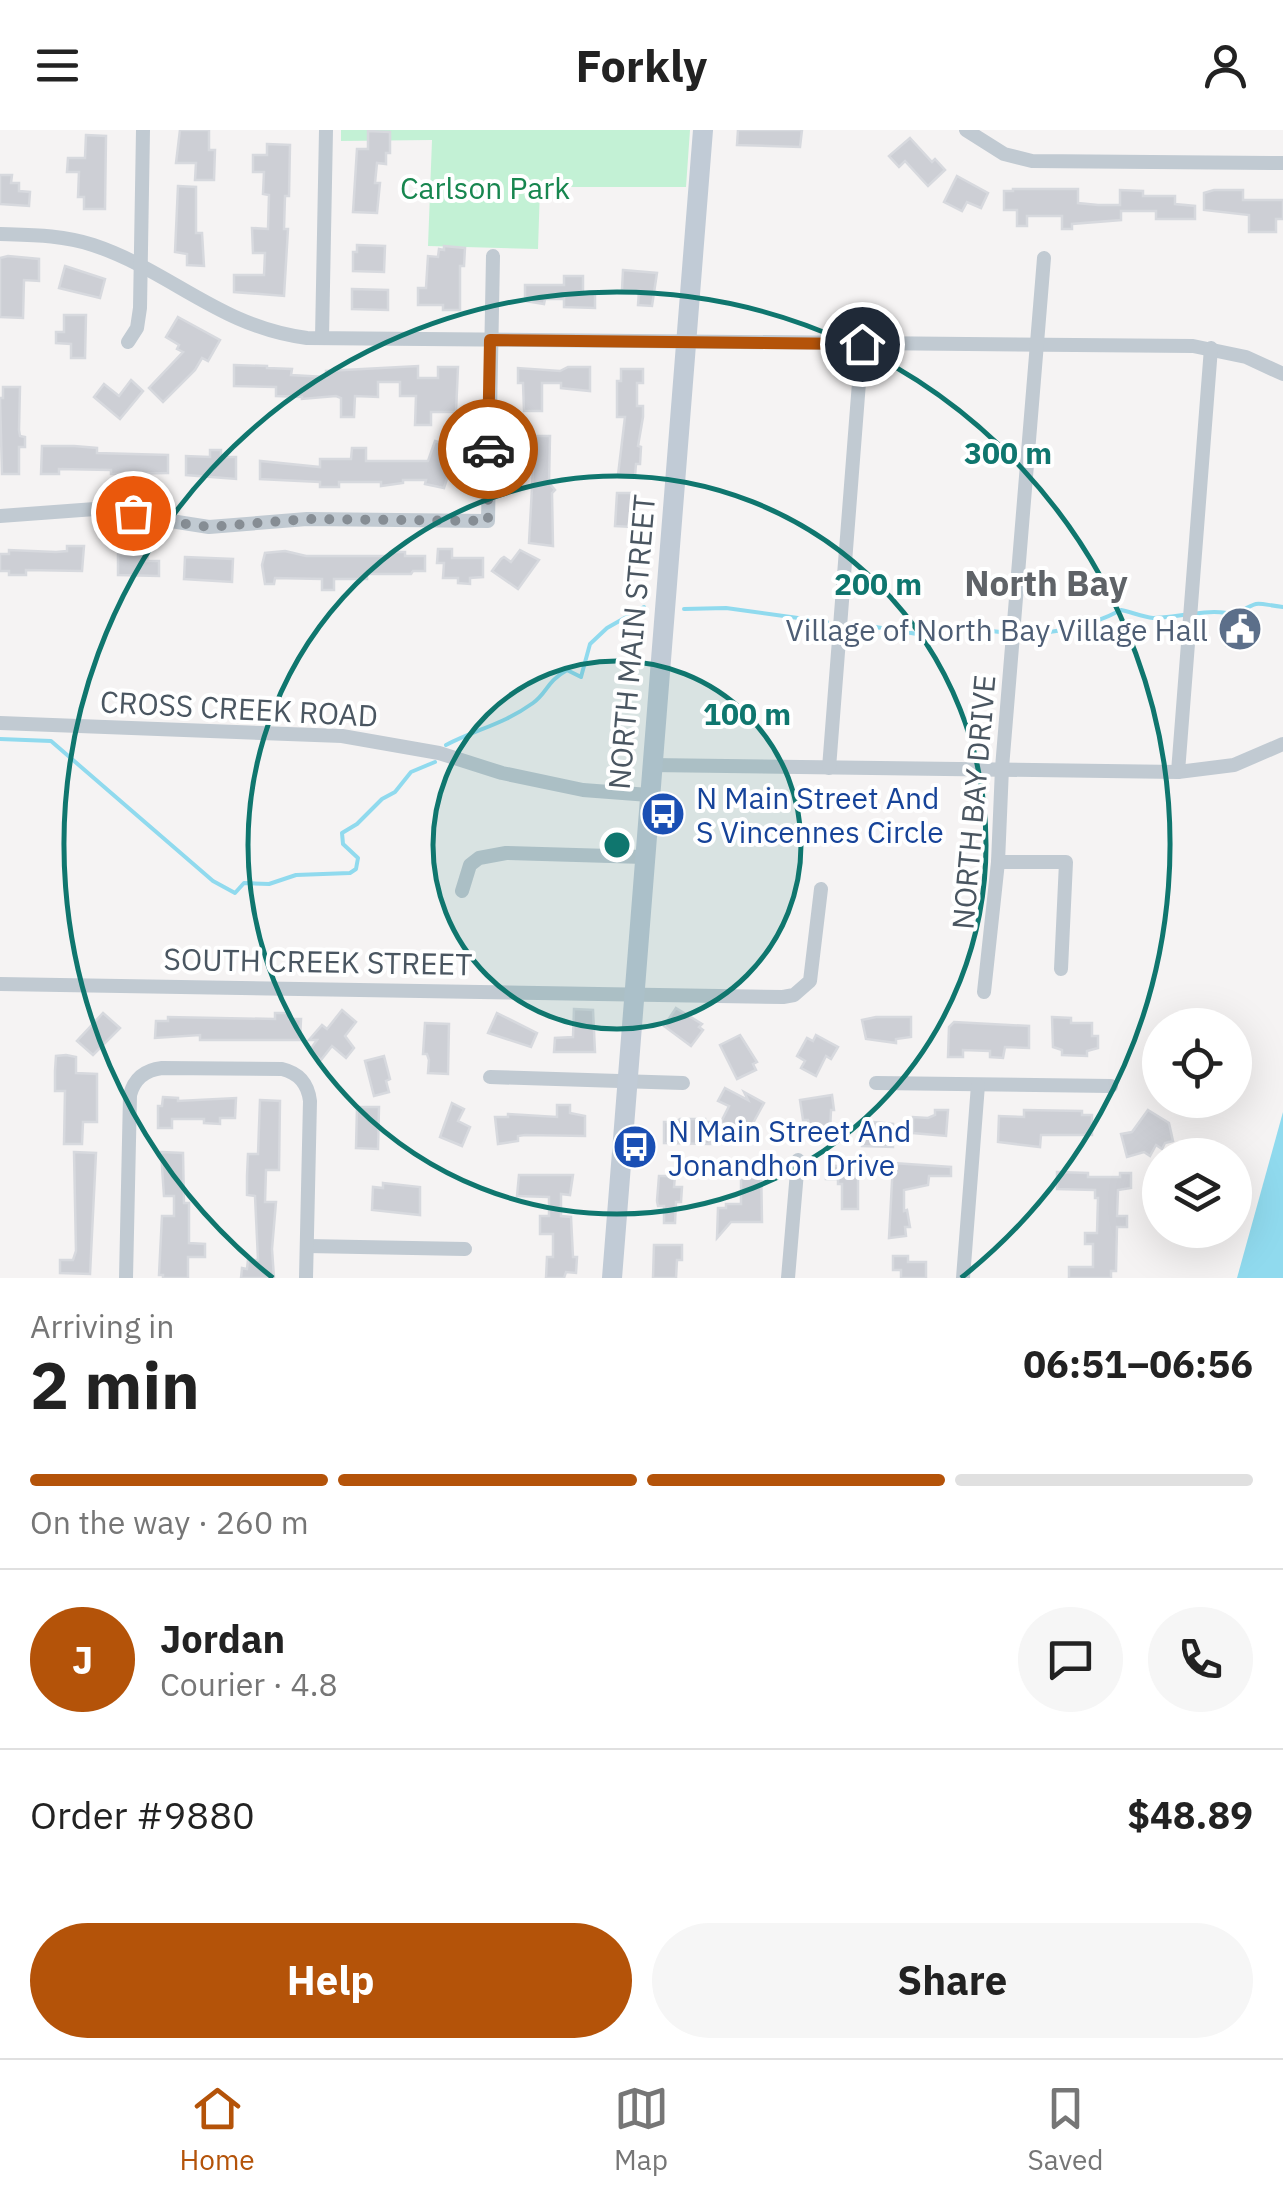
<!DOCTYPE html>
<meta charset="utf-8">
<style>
body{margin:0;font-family:"IBM Plex Sans",sans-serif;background:#f6f6f6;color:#222;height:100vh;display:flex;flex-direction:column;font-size:38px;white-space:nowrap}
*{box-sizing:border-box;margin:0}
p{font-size:32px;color:#767676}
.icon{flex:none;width:55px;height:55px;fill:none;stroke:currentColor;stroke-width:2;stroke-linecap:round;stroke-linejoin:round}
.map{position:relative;height:1148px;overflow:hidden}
.side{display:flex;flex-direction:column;background:#fff;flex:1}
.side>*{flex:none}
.controls{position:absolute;left:1142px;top:878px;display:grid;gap:20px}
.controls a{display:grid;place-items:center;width:110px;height:110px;border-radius:50%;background:#fff;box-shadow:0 10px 40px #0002;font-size:50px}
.pin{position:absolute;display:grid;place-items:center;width:85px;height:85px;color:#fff;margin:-42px;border:5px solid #fff;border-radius:50%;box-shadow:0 2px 10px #0007}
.courier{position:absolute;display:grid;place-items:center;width:100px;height:100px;margin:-50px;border:8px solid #b45309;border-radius:50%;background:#fff;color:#222;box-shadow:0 2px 12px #0007}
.head em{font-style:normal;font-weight:700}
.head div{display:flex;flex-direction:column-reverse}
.head{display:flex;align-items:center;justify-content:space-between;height:170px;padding:0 30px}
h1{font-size:65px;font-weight:700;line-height:75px}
.bar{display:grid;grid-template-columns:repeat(4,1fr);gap:15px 10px;align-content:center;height:120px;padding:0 30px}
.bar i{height:12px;border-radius:8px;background:#e0e0e0}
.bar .selected{background:#b45309}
.bar p{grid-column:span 4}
.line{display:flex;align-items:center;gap:25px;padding:0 30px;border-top:2px solid #e0e0e0}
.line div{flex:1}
.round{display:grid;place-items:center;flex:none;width:105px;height:105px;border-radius:52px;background:#f6f6f6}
.action{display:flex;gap:20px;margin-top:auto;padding:20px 30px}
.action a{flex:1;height:115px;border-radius:60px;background:#b45309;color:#fff;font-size:40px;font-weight:700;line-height:115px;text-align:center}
.action a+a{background:#f6f6f6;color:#222}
header{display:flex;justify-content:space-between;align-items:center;height:130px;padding:0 30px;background:#fff;font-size:45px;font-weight:700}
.tabs{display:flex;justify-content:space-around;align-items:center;height:140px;border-top:2px solid #e0e0e0;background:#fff;font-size:28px;color:#767676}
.tabs a{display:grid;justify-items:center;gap:5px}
.tabs .selected{color:#b45309}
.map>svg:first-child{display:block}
.green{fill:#c3f1d5}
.water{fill:#90daee}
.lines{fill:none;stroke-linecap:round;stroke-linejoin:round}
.stream{stroke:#90daee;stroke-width:4}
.building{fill:#cdcfd5;stroke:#d7d9de;stroke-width:2.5}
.minor{stroke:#c1cad2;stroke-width:14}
.secondary{stroke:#c1cbd6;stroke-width:20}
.done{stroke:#868d94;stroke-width:10;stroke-dasharray:0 18}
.route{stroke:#b45309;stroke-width:12}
.ring{fill:none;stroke:#0f766e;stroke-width:5}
.labels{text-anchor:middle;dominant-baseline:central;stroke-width:8;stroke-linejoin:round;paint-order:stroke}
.park-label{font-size:30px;fill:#17864f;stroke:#fff}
.service-label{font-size:30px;fill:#4e5e75;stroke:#fff;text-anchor:end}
.street-label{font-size:30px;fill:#4a5661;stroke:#fff}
.transit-label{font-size:30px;fill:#164399;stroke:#fff;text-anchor:start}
.quarter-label{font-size:35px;font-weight:bold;fill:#5f6368;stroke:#fff}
.centre{fill:#0f766e;stroke:#fff;stroke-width:5}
.ring-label{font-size:30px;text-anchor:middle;font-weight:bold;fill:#0f766e;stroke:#fff;stroke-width:8;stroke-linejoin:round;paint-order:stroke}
</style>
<header><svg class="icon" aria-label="menu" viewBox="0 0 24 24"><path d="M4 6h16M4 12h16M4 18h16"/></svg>Forkly<svg class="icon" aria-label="person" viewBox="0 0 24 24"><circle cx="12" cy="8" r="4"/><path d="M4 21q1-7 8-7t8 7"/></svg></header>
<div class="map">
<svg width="1283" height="1148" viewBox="0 0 1283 1148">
<rect width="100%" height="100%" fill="#f5f3f3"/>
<!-- green -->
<path class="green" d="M341,0h349l-4,57h-146l-2,62 -110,-3 4,-106 -91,1z"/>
<!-- water -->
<path class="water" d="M1283,982v166h-46z"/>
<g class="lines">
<!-- stream -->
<g class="stream">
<path d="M684,479l42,-1 101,14"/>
<path d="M852,493l65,11 18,-2 12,-6 62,7"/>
<path d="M1018,503c35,2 73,-7 103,-23 10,2 22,7 32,8 23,0 60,-11 81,-3 28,-15 17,-12 49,-8"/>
<path d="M0,609l51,2 162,140 22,12 9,-10 25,1 27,-9 54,-2 6,-4 2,-11 -15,-14 -1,-11 15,-9 25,-25 13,-7 16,-20 24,-10"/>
<path d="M446,615c31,-16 58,-21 87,-42 15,-11 13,-21 34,-33l14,7 9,-33 17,-16 37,-21"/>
</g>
</g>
<!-- building -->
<g class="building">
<path d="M180,0h29v20h6l-1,30h-19l1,-17h-20z"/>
<path d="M738,0h64l-2,17 -63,-2z"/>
<path d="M368,1l22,1v21h-4v11l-9,-1 -2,20h5l-3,30 -24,-1 4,-63h11z"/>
<path d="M86,5l20,1 -1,73h-21v-12h-6l1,-25h-12l1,-14h17z"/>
<path d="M910,8l22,24 3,-3 10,11 -17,16 -23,-25 -6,6 -10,-11z"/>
<path d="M267,14l23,1 -1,51h-4l-1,33h4l-4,67 -50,-4v-17h30l1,-22h-12l-1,-25 16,1 1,-34 -6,-1 1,-22h-11v-17h14z"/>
<path d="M0,45h12l-1,8h8v8l11,1 -1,14 -29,-2z"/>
<path d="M957,46l31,17 -7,15 -14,-6 -5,9 -18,-9z"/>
<path d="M178,56l18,1v46h6l2,33 -17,-1v-11l-12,-2z"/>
<path d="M1013,59h65v14l20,2h22v-15l23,1v5h32v8l20,2v13h-39v-8h-35v9l-49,4v5h-10v-13h-35v10h-10v-16h-13v-19h9z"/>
<path d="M1214,60h29v10h40v19h-7v13h-27v-17l-45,-5v-17z"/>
<path d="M357,115l28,1 -1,26 -31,-1v-19h4z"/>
<path d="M444,116l21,2 -1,18h-4v44h-17v-5h-25v-17h8l2,-32 10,1 1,-8 5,1z"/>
<path d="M8,126l31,3v22l-15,-1 -1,38 -23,-1v-59z"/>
<path d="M65,136l40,13 -5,19 -41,-10z"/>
<path d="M623,140l34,3 -5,33 -14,-1 1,-14 -17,-1z"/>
<path d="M564,146h19v17l12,1v14l-31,-1v-8h-19l-1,5 -19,-3v-16h39z"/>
<path d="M352,159l36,1v20l-36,-1z"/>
<path d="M64,185h22l-1,43h-14v-14l-15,-1v-11h8z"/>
<path d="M178,187l42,23 -12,21 -6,-3 -7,12 -32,32 -14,-14 34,-36 -6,-3 2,-4 -13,-8z"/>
<path d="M234,235l33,1v2l25,1 -1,6 35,2v-6l92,-5v12h20v-11h20l-2,45h-25v13h-16l1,-29h-16v-14h-22v15l-23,-1 -1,21h-13v-19l-5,-2 -34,3v-2l-26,-1v-9l-42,-1z"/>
<path d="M568,237h22v24l-29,-3v-5h-19v28h-18l-1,-28h-5v-15l42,3z"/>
<path d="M621,239h22v14h-6v23h6v11l-5,29 3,1 -1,17h-4l-1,12 -17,-1 7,-58h-8v-36h4z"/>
<path d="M131,250l12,11 -23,28 -26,-22 10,-13 15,12z"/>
<path d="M3,257h17l-1,43 1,6 5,1v10h-6v27h-17l-2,-76h3z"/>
<path d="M518,300h14v6h18l-1,47 6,7 -3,3 1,53 -24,-3 4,-74h-3l-2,-25h-10z"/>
<path d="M435,311l22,6 -13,41 -19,-4 1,-4h-23v3l-22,3v-4h-42v5h-19v-5l-60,-3v-18l60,6v-8h31l1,-11h14v13h62z"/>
<path d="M42,316h32l23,2v5l71,2v18l-57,1v-4l-52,-1v5h-18z"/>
<path d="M210,320h11v7h15v22l-50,-4v-19l24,1z"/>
<path d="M617,363h17l3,4 -5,30 -17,-1z"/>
<path d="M67,416h17l-2,25 -56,-1v5h-17v-4h-9v-17h9v-4l47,2 11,-1z"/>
<path d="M438,419h14v9h31v19l-13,1v6l-12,-1v-5h-15l1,-15h-7z"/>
<path d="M520,420l19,10 -21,29 -26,-18 9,-12 3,-2 7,5z"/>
<path d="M285,421l21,5h84v-4h15v4h20v15h-12l-2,3h-44v5h-33v11h-12v-11l-47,-1 -1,6h-9l-3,-19 3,-12z"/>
<path d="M118,424l30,1 -1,6h12v15l-41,-1z"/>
<path d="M185,427l48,2 -1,23 -48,-3z"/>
<path d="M1251,484l8,14 -33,17 -5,-15z"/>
<path d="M676,878l26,16 -3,3 4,3 -12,16 -27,-20z"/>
<path d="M574,879l19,1 2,42h-41l1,-14 18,-1z"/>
<path d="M342,880l14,12 -11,14 9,12 -8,10 -14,-12 -11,14 -11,-10 7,-10h-8l13,-15 5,4z"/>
<path d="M103,883l17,15 -27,27 -16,-14z"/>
<path d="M275,883h15l-1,6h12l-1,21h-100v-5l-45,3 1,-17h12v-4l107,2z"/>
<path d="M497,883l40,20 -6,14 -43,-14z"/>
<path d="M876,887h35v20l-15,2v4l-30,-4 -4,-19z"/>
<path d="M1052,887l19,1v5h21v13h6v12l-11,3v5l-25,-1v-5l-9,-3z"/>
<path d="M954,892l75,4v22l-24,-1 -2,11 -13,-1v-6l-27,-1v7h-15l1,-30z"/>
<path d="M425,893l24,1 -1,50 -20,-1 1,-13 -2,-6h-4z"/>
<path d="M740,905l17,27 -4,2 3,6 -19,9 -17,-34z"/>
<path d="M816,905l22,12 -7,12 -5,-3 -10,20 -15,-8 4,-7 -8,-5 10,-18 6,3z"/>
<path d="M66,925l10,2v16l21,1v48h-14l-1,22h-18l1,-53h-10v-20l1,-15z"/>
<path d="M384,926l6,23 -4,2 3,11 -15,4 -9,-35z"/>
<path d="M725,958l23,12 -4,-8 20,11 -18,33 -25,-14 8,-16 -11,-5z"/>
<path d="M832,965l2,15h-3l-1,21 -20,3 -2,-14h-5l-3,-20z"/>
<path d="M163,967l15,1v3l58,-3 -1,20h-15v6l-16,-1v-4h-32v9h-14v-22h4z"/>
<path d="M260,970l20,1 -1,69h-13l-1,32h11l-4,47 2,29h-33l1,-10 5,1 1,-9h10l-3,-64 -8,-1v-19l1,-22h10z"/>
<path d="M452,973l12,6 -6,12 12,6 -8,19 -22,-9z"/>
<path d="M557,975h13v8l15,3v20l-60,-1 -7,1v5l-20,3 -3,-27h13v-3l49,3z"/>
<path d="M357,977h22l-1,42 -22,-1z"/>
<path d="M935,980h13l-2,26 -33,-3v-16l15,1 7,-3z"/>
<path d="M1024,980l58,1v4h10v20h-51l-1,12 -42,-5 1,-26 25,1z"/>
<path d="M1148,980l21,13 4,18 -8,2 -3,6 -6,-4 -6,11 -6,-4 -17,5 -6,-23 11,-2z"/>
<path d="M680,989h25v3h5v22l-46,-1v-21h12z"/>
<path d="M862,991l31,3v23l-31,-1z"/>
<path d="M74,1022l22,1 -6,121 -30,-1v-13h13l3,-9z"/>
<path d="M161,1022l22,1 1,50h5v40l16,1v13h-17v21h-25v-3h-4l3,-59h12v-20h-10z"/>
<path d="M723,1032h38l1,60h-31l-14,16 1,-30h8v-4h15v-29h-18z"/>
<path d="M893,1033l58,4v9h-22l-1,9 -24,5v21l3,-1 3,17h-5l1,9 -17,2z"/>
<path d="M826,1035l32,3v41h-16v-25h-4v-5h-12z"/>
<path d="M1057,1042l31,1v4h32v-4h11v15l-13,2 -1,26h10v11h-10l-1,44h-5v7h-42v-11h24v-23h-8v-11h12l1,-35h-3v-8l-38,-1z"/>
<path d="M519,1045h54l-3,20 -9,-1v22l10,1 2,40h4l-1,16 -10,-1 -2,6h-18l1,-21h6v-23h-13v-18h9v-19l-32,-1z"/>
<path d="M659,1046h16l-1,11h8l-1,15h-5l-1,21h-11v-17h-6l-1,-5z"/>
<path d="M383,1053l37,4v28l-48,-5 1,-23 10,1z"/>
<path d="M654,1115h28v15h-5l-1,18h-23z"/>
<path d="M893,1126h15v6h18v16h-25v-8h-8z"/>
</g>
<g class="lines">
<!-- minor -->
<g class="minor">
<path d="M966,0l38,24 28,7 251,2"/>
<path d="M0,104c32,1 63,1 93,11 78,26 127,82 214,93l886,8 53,11 37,17"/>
<path d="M322,208l4,-208"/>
<path d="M128,212l9,-14 3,-20 3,-178"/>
<path d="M0,386l95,-7 114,18 98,-8 181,2 5,-265"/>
<path d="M0,593l342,13 97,17 63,20 81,17 66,5"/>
<path d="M651,635l527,7 56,-7 49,-21"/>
<path d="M829,638l33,-424"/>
<path d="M1178,642l33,-424"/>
<path d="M998,732h68l-5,107"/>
<path d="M462,761l8,-26 9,-7 27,-5 138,4"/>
<path d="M0,854l783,13 11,-2 16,-14 11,-92"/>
<path d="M984,862l14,-130 4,-94 42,-510"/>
<path d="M490,947l193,6"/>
<path d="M876,953l235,3"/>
<path d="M307,1116l158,3"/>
<path d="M126,1148l4,-183c4,-16 15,-25 32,-27l120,1c17,4 26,15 28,32l-4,177"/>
<path d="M788,1148l10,-118"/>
<path d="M963,1148l15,-193"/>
</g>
<!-- secondary -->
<path class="secondary" d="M612,1148l91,-1148"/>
</g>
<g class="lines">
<!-- done -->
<path class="done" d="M133,383l38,9 39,5 97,-8 181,2v-72"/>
<!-- route -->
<path class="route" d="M488,319l2,-109 372,4"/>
</g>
<!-- distance rings -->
<circle cx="617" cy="715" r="184" fill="#0f766e" fill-opacity=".12"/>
<g class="ring">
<circle cx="617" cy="715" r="184"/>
<circle cx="617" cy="715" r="369"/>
<path d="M273 1148A553 553 0 1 1 961 1148"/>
</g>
<!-- icons -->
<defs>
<symbol id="civic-disc" viewBox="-11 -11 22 22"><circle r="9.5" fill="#5c6f8a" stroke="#fff"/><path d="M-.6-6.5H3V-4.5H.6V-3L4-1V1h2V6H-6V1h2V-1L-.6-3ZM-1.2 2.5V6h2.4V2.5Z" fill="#fff"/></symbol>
<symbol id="bus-disc" viewBox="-11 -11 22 22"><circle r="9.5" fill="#1a4fb4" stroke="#fff"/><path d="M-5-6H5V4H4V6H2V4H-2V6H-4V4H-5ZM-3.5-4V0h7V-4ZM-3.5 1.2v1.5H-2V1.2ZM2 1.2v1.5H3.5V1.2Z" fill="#fff"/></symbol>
</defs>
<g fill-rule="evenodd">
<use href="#civic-disc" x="1215" y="474" width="50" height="50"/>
<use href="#bus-disc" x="638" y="659" width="50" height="50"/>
<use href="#bus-disc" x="610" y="992" width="50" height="50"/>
</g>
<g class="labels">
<!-- park labels -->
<g class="park-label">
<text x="485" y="57">Carlson Park</text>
</g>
<!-- service labels -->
<g class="service-label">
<text x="1208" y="499">Village of North Bay Village Hall</text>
</g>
<!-- street labels -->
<g class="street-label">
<text transform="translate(631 512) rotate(-85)">NORTH MAIN STREET</text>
<text transform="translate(239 578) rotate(3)">CROSS CREEK ROAD</text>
<text transform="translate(973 672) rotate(-85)">NORTH BAY DRIVE</text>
<text transform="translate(318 831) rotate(1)">SOUTH CREEK STREET</text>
</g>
<!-- transit labels -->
<g class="transit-label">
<text x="696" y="667">N Main Street And<tspan x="696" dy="34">S Vincennes Circle</tspan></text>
<text x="668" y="1000">N Main Street And<tspan x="668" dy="34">Jonandhon Drive</tspan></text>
</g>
<!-- quarter labels -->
<g class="quarter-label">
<text x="1046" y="453">North Bay</text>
</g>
</g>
<circle cx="617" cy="715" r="15" class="centre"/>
<g class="ring-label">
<text x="1008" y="334">300 m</text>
<text x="878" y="465">200 m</text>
<text x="747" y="595">100 m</text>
</g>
</svg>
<div class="controls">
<a><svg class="icon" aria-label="locate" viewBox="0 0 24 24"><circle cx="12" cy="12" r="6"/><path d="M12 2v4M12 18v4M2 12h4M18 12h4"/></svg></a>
<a><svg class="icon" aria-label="layers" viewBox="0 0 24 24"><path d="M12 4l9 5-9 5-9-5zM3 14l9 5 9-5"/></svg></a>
</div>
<div class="pin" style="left:133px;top:383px;background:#ea580c"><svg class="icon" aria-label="bag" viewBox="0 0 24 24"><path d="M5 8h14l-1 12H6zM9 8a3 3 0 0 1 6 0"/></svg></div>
<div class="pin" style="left:862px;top:214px;background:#1f2937"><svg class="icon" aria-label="home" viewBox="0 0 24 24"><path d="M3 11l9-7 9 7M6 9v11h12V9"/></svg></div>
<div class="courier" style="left:488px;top:319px"><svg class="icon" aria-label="car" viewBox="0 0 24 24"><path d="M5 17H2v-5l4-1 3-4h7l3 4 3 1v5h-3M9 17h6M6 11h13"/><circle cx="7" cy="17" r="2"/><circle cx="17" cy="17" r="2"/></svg></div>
</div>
<section class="side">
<div class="head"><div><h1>2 min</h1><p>Arriving in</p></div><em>06:51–06:56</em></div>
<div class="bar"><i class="selected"></i><i class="selected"></i><i class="selected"></i><i></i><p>On the way · 260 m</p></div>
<div class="line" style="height:180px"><b class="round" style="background:#b45309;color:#fff">J</b><div><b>Jordan</b><p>Courier · 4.8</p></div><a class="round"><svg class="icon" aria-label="chat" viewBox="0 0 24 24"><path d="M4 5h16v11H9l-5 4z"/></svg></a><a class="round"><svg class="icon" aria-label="phone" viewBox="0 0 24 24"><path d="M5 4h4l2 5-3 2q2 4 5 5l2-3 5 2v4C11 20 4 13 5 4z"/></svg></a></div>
<div class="line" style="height:130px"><div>Order #9880</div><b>$48.89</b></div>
<div class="action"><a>Help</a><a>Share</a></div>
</section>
<nav class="tabs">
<a class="selected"><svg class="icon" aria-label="home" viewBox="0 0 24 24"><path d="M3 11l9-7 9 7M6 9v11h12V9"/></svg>Home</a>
<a><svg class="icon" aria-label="map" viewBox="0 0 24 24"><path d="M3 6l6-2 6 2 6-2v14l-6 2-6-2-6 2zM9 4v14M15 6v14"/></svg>Map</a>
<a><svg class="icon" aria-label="saved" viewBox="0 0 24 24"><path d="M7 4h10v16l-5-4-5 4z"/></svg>Saved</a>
</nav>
